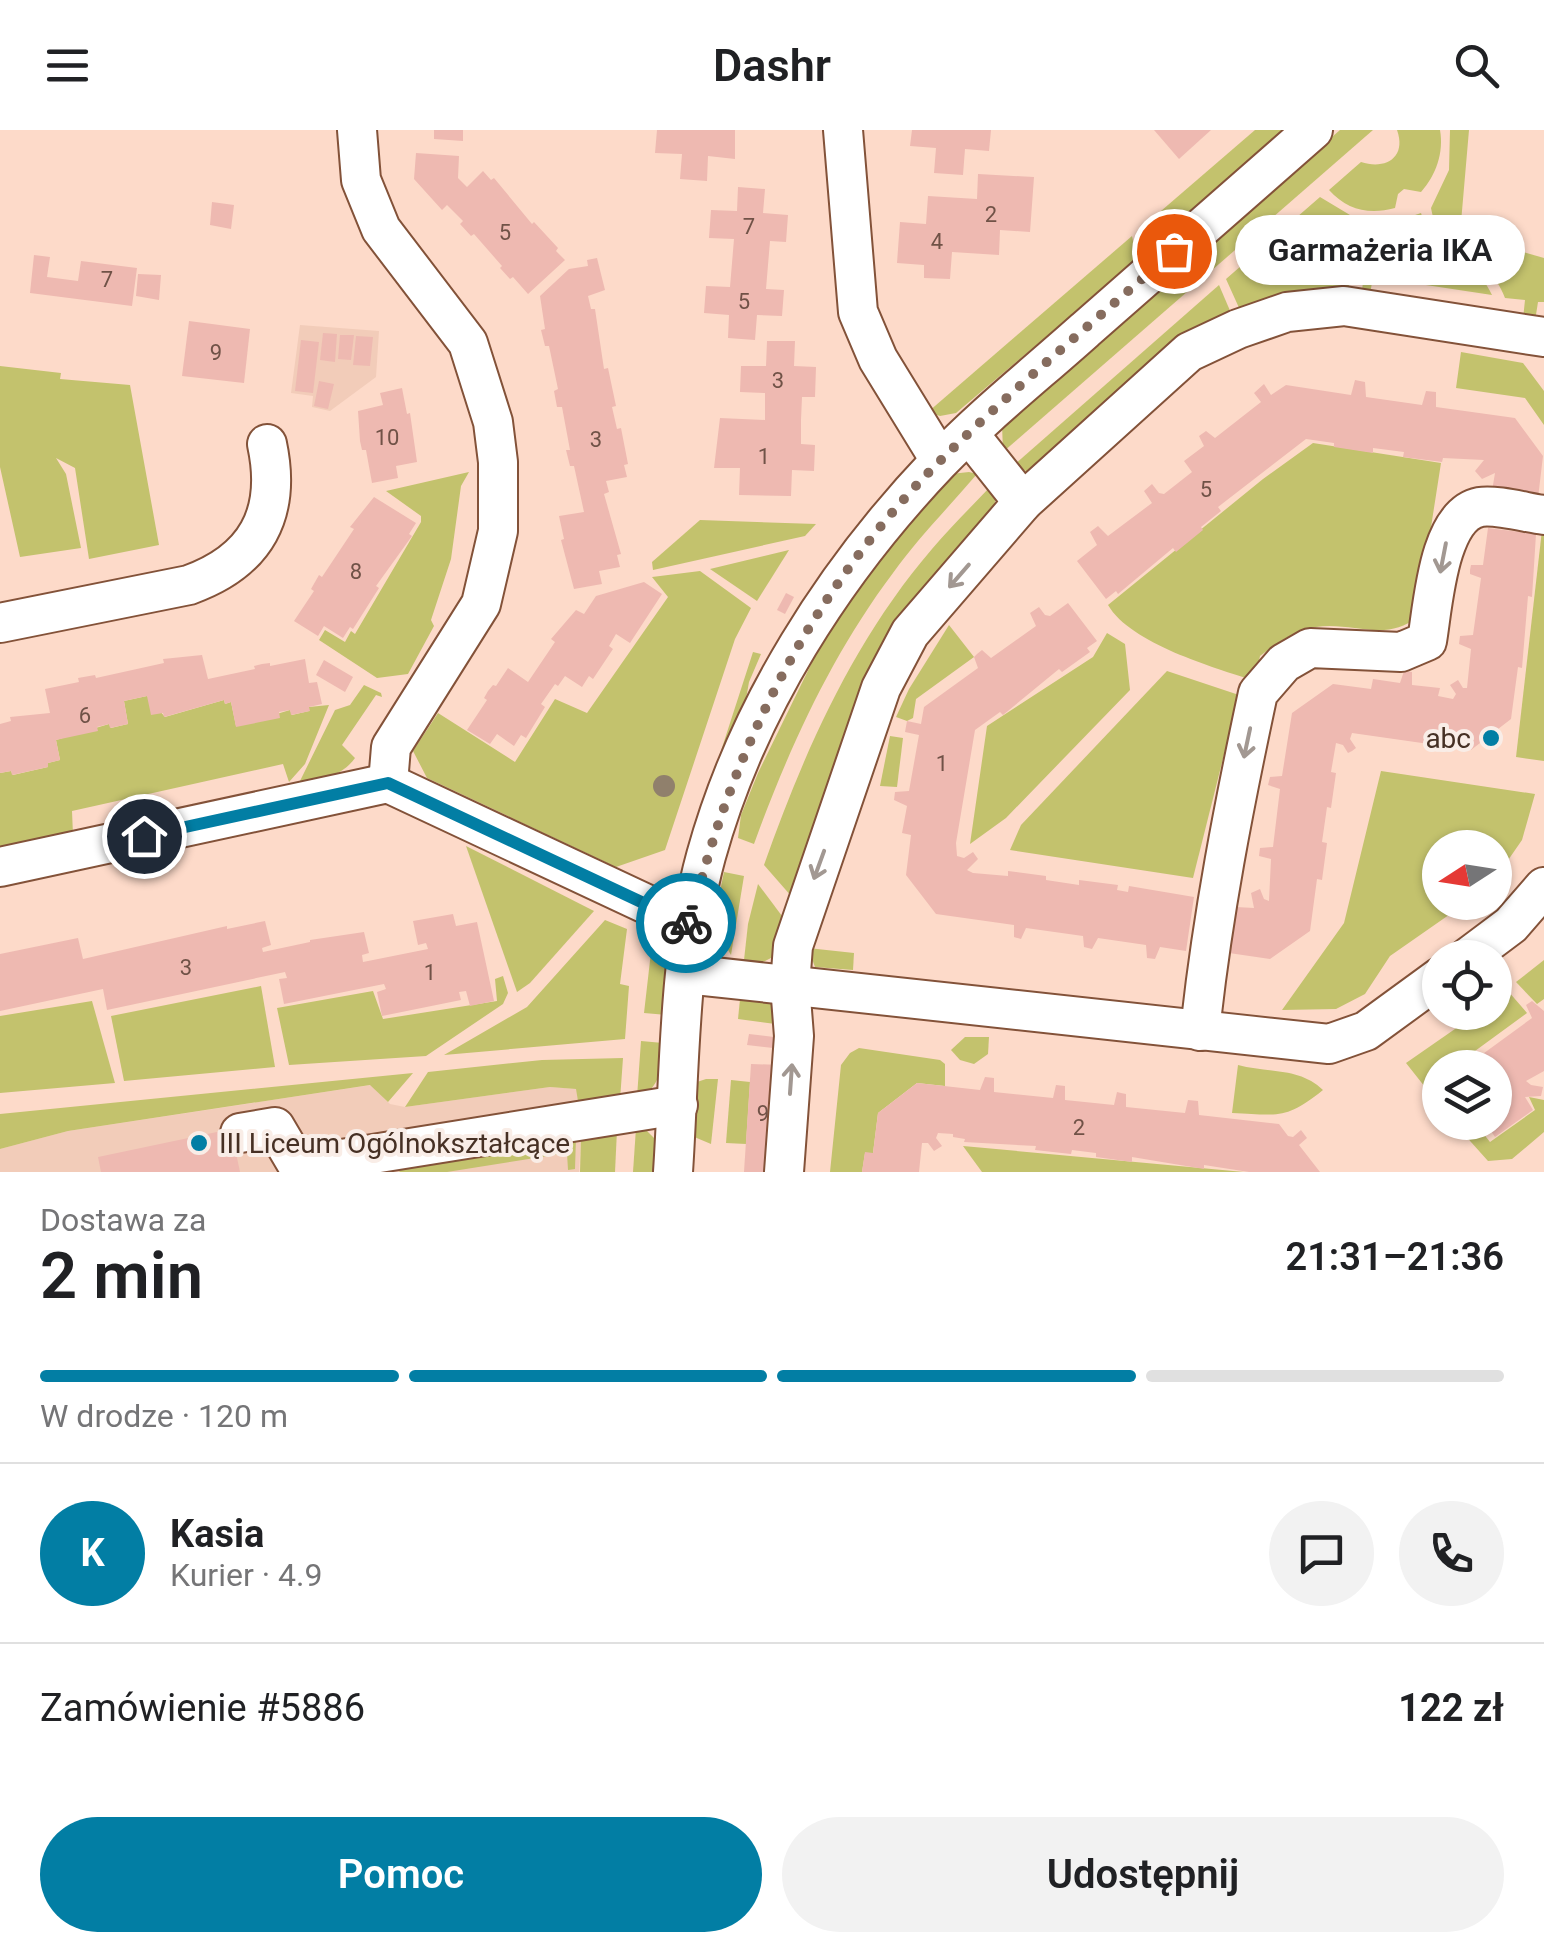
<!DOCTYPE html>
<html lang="pl">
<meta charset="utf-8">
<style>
body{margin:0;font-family:Roboto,sans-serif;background:#f2f2f2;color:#202124;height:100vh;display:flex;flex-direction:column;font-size:38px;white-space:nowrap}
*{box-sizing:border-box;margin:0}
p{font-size:32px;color:#757577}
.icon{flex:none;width:55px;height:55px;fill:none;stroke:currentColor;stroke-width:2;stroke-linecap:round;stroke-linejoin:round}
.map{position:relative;height:1042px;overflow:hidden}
.sheet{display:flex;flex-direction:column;background:#fff;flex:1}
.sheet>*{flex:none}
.needle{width:65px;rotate:258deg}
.buttons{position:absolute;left:1422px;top:700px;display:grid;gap:20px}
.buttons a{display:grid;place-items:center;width:90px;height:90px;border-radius:50%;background:#fff;box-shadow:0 2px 8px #0004;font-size:50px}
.pin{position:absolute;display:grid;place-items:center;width:85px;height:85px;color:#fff;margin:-42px;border:5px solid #fff;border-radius:50%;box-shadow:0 2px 10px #0007}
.courier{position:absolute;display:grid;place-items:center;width:100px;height:100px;margin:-50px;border:8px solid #027ea4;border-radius:50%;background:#fff;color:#222;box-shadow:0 2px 12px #0007}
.bubble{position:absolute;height:70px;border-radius:35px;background:#fff;box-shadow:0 2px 8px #0004;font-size:32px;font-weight:600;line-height:70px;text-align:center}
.summary em{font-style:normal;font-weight:600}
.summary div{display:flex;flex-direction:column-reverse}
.summary{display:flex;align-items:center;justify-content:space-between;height:170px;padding:0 40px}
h1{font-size:65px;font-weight:600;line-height:75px}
.bar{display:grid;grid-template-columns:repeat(4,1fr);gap:15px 10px;align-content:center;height:120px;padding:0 40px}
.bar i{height:12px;border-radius:8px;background:#e0e0e0}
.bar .selected{background:#027ea4}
.bar p{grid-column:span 4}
.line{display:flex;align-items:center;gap:25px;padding:0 40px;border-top:2px solid #e0e0e0}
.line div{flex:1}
.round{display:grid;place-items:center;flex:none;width:105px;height:105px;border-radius:52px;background:#f2f2f2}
.primary-button{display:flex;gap:20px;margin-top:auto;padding:20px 40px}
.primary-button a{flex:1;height:115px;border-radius:60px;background:#027ea4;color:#fff;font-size:40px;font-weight:600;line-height:115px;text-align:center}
.primary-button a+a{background:#f2f2f2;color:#202124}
header{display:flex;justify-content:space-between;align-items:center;height:130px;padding:0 40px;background:#fff;font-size:45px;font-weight:600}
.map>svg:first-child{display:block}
.built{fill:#f2ccb9}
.green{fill:#c3c26d}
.building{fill:#eeb9b1}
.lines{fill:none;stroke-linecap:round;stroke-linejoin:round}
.minor-casing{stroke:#835239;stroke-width:42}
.minor{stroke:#fff;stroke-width:38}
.tree{fill:#90806c}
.oneway{stroke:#a29892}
.done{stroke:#866c5e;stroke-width:10;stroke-dasharray:0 18}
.route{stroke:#027ea4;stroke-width:12}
.poi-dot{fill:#027ea4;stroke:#f9ede7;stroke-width:4}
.labels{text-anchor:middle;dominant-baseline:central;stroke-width:8;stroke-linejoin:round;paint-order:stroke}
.number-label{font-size:22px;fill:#705247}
.poi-label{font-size:28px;fill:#463024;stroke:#f9ede7;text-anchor:end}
</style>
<header><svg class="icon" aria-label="menu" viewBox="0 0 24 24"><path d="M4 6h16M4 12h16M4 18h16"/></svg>Dashr<svg class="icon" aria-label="search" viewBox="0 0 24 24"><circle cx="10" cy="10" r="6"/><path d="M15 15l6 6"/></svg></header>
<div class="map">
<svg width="1544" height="1042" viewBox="0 0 1544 1042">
<rect width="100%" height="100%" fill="#fddac9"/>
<!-- built -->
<g class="built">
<path d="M300,195l79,6 -3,46 -46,34 -18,-4 1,-11 -22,-3z"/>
<path d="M371,955l19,19 15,3 145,-20 27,2 5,30 -3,53h-579v-23l68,-18z"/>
</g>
<!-- green -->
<g class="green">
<path d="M1255,0h30l-96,82 -28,-1z"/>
<path d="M1340,0h33l-370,322 -1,-28z"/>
<path d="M1397,0h43c4,23 -4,45 -19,62l-17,-3 -6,5 -3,14c-26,7 -48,2 -66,-18l32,-28c24,8 46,-4 36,-32z"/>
<path d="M1450,0h19l-9,104 84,24v44h-6l-3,19 -12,-2 2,-19 -20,-2c-19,-51 -64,-34 -74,-90l18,-38z"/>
<path d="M1320,67l30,18 27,6 -15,22 -15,49 -107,18 -14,-31z"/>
<path d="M1421,83c5,15 9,32 23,42 21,17 35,11 48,40l-119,-18 -3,17 -8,-1c3,-44 17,-67 59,-80z"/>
<path d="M1132,106l5,24 -181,153 -16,3 -12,-4z"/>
<path d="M1219,155l12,28 -202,159 -16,-6z"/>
<path d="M1461,222l62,11 21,28v34l-19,-27 -69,-10z"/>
<path d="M0,236l61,7 -1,6 70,6 29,160 -70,14 -14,-91 -19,-10 10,16 15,74 -61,9 -20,-90z"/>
<path d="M1313,313l128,20 -24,154c-30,26 -66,4 -101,10 -23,3 -38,16 -56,29l-5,25c-42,-14 -124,-37 -147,-76l155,-126z"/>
<path d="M469,342l-8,14 -10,73 -20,61 3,6 -26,48 -31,4 -58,-38 6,-10 20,12 6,-11 4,3 66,-112v-6l-35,-25z"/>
<path d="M969,342l8,2c-28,33 -59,64 -84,99 -61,81 -105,177 -139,271l-16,-6 3,-23 17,-42 63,-129 57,-86 73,-84z"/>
<path d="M989,358l6,12 -1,14 -202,383 -28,-32c40,-113 89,-224 168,-316 18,-21 38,-41 57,-61z"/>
<path d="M700,390l116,4 -11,12 -152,34 -1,-8z"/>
<path d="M1542,400l2,1v230l-28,-4z"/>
<path d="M789,420l-32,51 -47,-32z"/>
<path d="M700,441l51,37 -16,31 -70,211 -49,17 -189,-89 -14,-27 25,-38 77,49 40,-63 32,14 81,-116 -16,-20z"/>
<path d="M949,495l25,32 -58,42 -3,19 -6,3 -11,-4 13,-28z"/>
<path d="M1107,503l18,11 5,46 -124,128 -36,26 17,-118 106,-69z"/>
<path d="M753,522l8,2 -12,28 -7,40 -45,103z"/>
<path d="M1167,541l72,24 -46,183 -183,-28 11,-25z"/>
<path d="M364,555l17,8 1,4 -6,-2 -34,50 13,13c-14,19 -33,21 -56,25l36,-73 15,-5z"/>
<path d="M147,566l18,21 59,-17 1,4 6,-2 5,24 54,-16 2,5 17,-4v-4l20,-2 -24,59 -16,18 -6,-18 -211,47 1,24 -73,14v-76l11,-2 2,4 35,-8v-4l12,-3 -4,-20 53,-16 2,4 17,-4 -4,-23z"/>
<path d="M890,606l13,2 -6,49 -17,-1z"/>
<path d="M1381,641l154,23 -13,46 -27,39v-31h-55v54l26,1 -76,53 -25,38 -29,15 -54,1 62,-87z"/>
<path d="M466,716l128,65 -64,72 -13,9z"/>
<path d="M724,742l20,4 -13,79 -18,-31z"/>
<path d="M758,754l30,40 -13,32 -16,8 -15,-4 4,-36z"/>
<path d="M605,790l22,9 -7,55 9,2 -4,53 -181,16 83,-48z"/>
<path d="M654,796c27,23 16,58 13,89l-23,-2z"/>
<path d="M808,818l46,5 -1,17 -38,-3z"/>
<path d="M1544,830v39l-7,5 -21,-22z"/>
<path d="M503,846l5,17 -5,11 -77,52 -137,9 -12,-57 96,-17 10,28 114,-18 -2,-22z"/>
<path d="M261,856l14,81 -151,14 -13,-65z"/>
<path d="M1508,861l19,22 -52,38 -6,13 -29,4v38l-34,-43 72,-50 17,-1v-12z"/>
<path d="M740,869l32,2 11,24 -45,-6z"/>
<path d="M92,871l23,82 -115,10v-77z"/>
<path d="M965,907h24l-1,17 -14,10 -14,-4 -9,-10z"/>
<path d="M641,911l22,2c-3,24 0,45 -26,54z"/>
<path d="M859,918l81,12 5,4v22l-28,-3 -39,30 -5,40h-8l-3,19h-32l11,-107 9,-12z"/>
<path d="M623,928l-3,42 -41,7 -3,-18 -26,-2 -145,20 23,-35 114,-12z"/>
<path d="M1238,935c29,8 62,2 85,25 -37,30 -45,25 -91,23z"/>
<path d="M413,943l-25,29 -18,-17 -302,46 -68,18v-35z"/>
<path d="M706,949h12l-7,65 -19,-8 2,-53z"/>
<path d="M731,950l19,2 -4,62 -20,-1z"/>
<path d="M1529,967l15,3v32l-32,27 -24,2 -34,-38h21l15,19 45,-32z"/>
<path d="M636,998l9,1 12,12 -3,31h-21z"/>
<path d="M617,1000l-2,42h-35l1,-36z"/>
<path d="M576,1007l-1,32 -7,1 -1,-17 -120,19h-48l8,-9z"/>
<path d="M963,1016l281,26h-262z"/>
</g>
<!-- building -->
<g class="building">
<path d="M434,0h29v11l-29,-2z"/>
<path d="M657,0h78v29l-27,-3 -1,25 -27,-2 2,-25 -27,-1z"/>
<path d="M912,0h79l-2,21 -24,-2 -2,26 -29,-2 2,-25 -26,-2z"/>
<path d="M1154,0h57l-32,29z"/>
<path d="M416,23l43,3 -1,22 9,9 16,-16 8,9 3,-2 38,46 2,-2 24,26 -2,3 9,9 -37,34 -15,-17 -3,2 -10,-11 2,-2 -28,-32 -3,2 -11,-12 3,-3 -16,-16 -5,5 -28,-31z"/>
<path d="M978,44l56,3 -4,55 -30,-2 -1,25 -47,-3 -2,27 -26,-1v-13l-27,-2 3,-41 26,2 2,-28 49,3z"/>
<path d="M738,57l27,2 -2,24 25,2 -2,27 -16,-1 -4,48 18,1 -2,26 -25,-1 -2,25 -27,-2 1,-23 -25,-2 2,-27 24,1 4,-48 -25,-1 2,-28 26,1z"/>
<path d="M212,72l22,3 -3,24 -21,-4z"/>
<path d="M34,125l16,2 -3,20 31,4 3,-20 56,7 -5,38 -102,-13z"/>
<path d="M597,128l8,32 -17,6 3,13h4l9,60 4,-1 8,38 -4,1 5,22 4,-1 7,36 -4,1 3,12 -21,4 3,11 -5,2 17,60 -4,1 3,12 -21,4 3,13 -28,5 -13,-49 3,-1 -5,-23 25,-4 -10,-46h-4l-4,-16h4l-8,-43h-5l-3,-16 4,-2 -9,-43h-4l-4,-16 4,-1 -5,-33 29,-27 19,-3 -1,-6z"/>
<path d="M138,144l23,1 -2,25 -23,-4z"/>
<path d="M189,191l61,8 -6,54 -62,-7z"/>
<path d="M323,203l14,1 -2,28 -15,-2z"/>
<path d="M340,205h14l-3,25 -13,-1z"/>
<path d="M356,206l17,1 -3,29 -17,-1z"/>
<path d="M301,210l18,2 -6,51 -18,-2z"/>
<path d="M767,211h28l-1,25 22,1 -1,30h-13l-1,23v24l14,1 -1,26 -22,-1 -1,26 -52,-1 1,-27h-26l6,-50 45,2v-27l-25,-1 1,-26h25z"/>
<path d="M1355,250l10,2 1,15 56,8 4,-14 10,1v15l79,11 28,38 -5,42 -46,-7 3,-18 -13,6 -7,-8 9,-11 -41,-2 -1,4 -39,-5 1,-5 -31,-4v5l-39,-6v-4l-28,-4 -88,68 3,4 -20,16 2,3 -27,22 -3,-4 -55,46 -2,-3 -10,8 -29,-38 20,-16 -7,-13 8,-6 10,10 44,-33 -8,-12 8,-7 7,9 5,1 28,-22 -8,-11 20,-15 -5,-10 7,-5 9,7 46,-36 -7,-9 10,-9 7,11 15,-10 65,10z"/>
<path d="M319,251l15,3 -6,25 -14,-3z"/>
<path d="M402,258l5,26 3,-1 7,49 -21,4 2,12 -26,5 -6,-33h-4l-2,-9 -2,-30 25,-6 -3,-12z"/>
<path d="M374,367l42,26 -7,11 3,2 -36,50 3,2 -26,41 -3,-2 -7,11 -19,-12 -6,10 -24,-15 20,-30 -3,-2 8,-14 3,2 32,-48 -4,-2z"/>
<path d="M1488,398l48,6 -4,63 -4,-1 -6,72 -4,-1 -7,52 -40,31 -119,-17 -2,6 6,9 -4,3 -4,2 -5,-8 -7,-2 -5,29 5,1 -5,35 -4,-1 -5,35 5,1 -5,37 -5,-1 -7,52 -40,28 -41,-6 7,-46 18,1 -3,-15 9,-4 4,10 5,2 2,-42 -12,-3 1,-8 13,-1 7,-58 -12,-4 2,-8 12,-1 10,-63 41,-29 38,5 2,-10 27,4 4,-12 8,1v13l28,3 -2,8 15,3 3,-5 -6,-9 8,-5 5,8h4l4,-39 -12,-5 1,-8 13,-1 8,-57 -11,-4v-4l1,-5h12z"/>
<path d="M644,452l18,12 -32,49 -14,-9 -7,12 4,3 -20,30 -4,-3 -7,11 -17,-11 -7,10 -3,-2 -14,20 4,3 -19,31 -5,-3 -7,11 -17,-12 -7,10 -23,-14 20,-30 -3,-2 4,-7 5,-6 3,1 12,-18 20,14 27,-40 -4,-3 25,-29 8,4 12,-18z"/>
<path d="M786,463l8,4 -9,17 -8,-4z"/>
<path d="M1068,473l29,38 -10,7 3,4 -28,20 -3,-3 -56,46 -3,-3 -25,18 -19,113 1,13 7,2 9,-6 5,7 -11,11 6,3 35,3v-5l38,5v4l33,5v-5l39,5 -1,5 11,2 1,-6 65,11 -8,54 -26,-4 -5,12 -8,-1 -1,-13 -48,-7 -6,11 -8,-2 -1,-11 -57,-8 -5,11 -7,-2v-12l-78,-11 -30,-39 5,-40 -9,-2 5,-27 -13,-6 1,-8 14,-1 10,-56 -14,-3 2,-11 14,3 3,-17 54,-39 -4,-11 3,-3 5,-4 9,8 45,-32 -6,-13 9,-6 6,8 5,1z"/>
<path d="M202,525l6,24 47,-10 -1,-3 8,-2 8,-1v3l35,-7 4,24 8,-1 5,22 -13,3 1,4 -19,4 -1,-5 -11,2 1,6 -44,9 -5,-25 -6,2 -1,-4 -60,17 -1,-4 -12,2 -4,-19 -23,5 4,23 -18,4 -1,-4 -12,3 1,4 -42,9 4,20 -12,3v4l-36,8 -1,-4 -11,2v-49l11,-3 -1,-4 40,-4 -5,-24 34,-7 -1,-4 17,-3 1,3 68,-15 -1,-4z"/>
<path d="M324,530l29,17 -8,15 -29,-17z"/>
<path d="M453,784l3,12 21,-4 17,79 -24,5 -4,-15 -7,1 2,8 -79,16 -5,-24 9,-3 -2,-5 -100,20 -5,-25 8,-1 -2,-6 -178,38 -4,-21 -103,22v-57l78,-16 5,21 144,-33v3l38,-8 6,24 -9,3 1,4 47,-10v-2l54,-8 5,21 -7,2 1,7 65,-13 -2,-6 -8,2 -5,-24z"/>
<path d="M1532,871l12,10v60l-18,10 5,4 12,2 -2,9 -16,1 8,13 -38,27 -10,-15h10v-54h-17l2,-12 52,-38 -6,-13z"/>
<path d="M749,904l25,3 -1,11 -26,-3z"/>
<path d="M751,934l30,1 -7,107h-30z"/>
<path d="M985,947l9,1v14l59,6 3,-13 9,1v14l49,5 3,-13 4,1 5,1v13l59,6 3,-13 10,1 1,14 80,9 9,12 5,1 8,-7 6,8 -8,7 21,27h-71l-45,-7v4l-72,-12v5l-36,-5v-4l-24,-3 -1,4 -36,-4 1,-4 -72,-4 1,-3 -12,-2v-3l-15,-1 -2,5 6,8 -8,5 -6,-8h-6l-3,29h-57l3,-20 8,1 5,-40 39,-30 63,7z"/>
<path d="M231,999l9,43h-139l-3,-15z"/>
</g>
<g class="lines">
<defs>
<g id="minor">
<path d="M357,0l4,50 20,49 87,114 25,79 5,40v69l-17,73 -90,143 -3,36"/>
<path d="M843,0l15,182 20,47 62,101"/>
<path d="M969,304l54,68"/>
<path d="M0,493l189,-38c67,-24 93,-71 78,-141"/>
<path d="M0,737l388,-84 303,142"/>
<path d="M1467,828l44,-33 33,-38"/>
<path d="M686,844l643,70 37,-13 74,-54"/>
<path d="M1200,901c12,-114 34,-226 58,-338l26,-30 26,-15 91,4 26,-11c6,-35 11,-126 53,-134 15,-3 48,6 64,8"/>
<path d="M240,1003l35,-6 23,39 380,-61"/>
<path d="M673,1042c7,-105 5,-214 33,-316 41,-148 128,-284 233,-394 45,-47 98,-89 146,-132 76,-67 152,-134 228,-200"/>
<path d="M784,1042l10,-136 -4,-51 3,-39 88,-258 29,-55 113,-131 166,-150 49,-23 49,-17 57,-6 200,31"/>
</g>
</defs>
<!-- minor casing -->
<use href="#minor" class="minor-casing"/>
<!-- minor -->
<use href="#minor" class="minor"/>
</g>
<!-- trees -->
<circle class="tree" cx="664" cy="656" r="11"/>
<!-- one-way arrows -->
<defs><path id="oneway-shaft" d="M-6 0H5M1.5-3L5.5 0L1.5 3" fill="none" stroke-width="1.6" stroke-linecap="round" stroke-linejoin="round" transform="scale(2.5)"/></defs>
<g class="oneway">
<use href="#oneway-shaft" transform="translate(1443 428) rotate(101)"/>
<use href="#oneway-shaft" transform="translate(959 446) rotate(131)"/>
<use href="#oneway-shaft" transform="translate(1247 613) rotate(102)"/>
<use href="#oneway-shaft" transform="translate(819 735) rotate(110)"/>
<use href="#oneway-shaft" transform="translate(791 949) rotate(-86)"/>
</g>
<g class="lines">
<!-- done -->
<path class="done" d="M686,793l4,2c40,-175 124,-340 253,-467 73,-72 154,-139 231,-207"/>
<!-- route -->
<path class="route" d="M144,706l244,-53 298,140"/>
</g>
<!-- markers -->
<g class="poi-dot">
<circle cx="1491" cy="608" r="10"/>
<circle cx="199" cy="1013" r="10"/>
</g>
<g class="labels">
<!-- number labels -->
<g class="number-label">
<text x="991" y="84">2</text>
<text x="749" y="96">7</text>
<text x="505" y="102">5</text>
<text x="937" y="111">4</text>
<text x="107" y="149">7</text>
<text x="744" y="171">5</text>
<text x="216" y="222">9</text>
<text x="778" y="250">3</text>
<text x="387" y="307">10</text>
<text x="596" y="309">3</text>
<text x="764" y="326">1</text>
<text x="1206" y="359">5</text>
<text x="356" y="441">8</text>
<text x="85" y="585">6</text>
<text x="942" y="633">1</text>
<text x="186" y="837">3</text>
<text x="430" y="842">1</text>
<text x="763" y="983">9</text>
<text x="1079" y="997">2</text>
</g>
<!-- poi labels -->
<g class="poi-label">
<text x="1471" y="608">abc</text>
<text x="219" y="1013" text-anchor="start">III Liceum Ogólnokształcące</text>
</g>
</g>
</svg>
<div class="buttons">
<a><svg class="needle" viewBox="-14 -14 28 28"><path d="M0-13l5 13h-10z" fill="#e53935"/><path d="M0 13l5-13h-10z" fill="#757577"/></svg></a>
<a><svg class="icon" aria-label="locate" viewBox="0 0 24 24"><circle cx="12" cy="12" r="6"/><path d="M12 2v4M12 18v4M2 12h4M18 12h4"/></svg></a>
<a><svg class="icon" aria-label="layers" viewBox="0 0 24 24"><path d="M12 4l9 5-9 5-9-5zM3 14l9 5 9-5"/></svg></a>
</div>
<div class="pin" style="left:1174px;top:121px;background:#ea580c"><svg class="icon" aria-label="bag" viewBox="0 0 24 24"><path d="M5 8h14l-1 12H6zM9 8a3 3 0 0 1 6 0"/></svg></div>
<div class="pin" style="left:144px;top:706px;background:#1f2937"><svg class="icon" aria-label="home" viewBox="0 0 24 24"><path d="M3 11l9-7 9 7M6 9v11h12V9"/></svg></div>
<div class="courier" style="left:686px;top:793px"><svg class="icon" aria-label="bike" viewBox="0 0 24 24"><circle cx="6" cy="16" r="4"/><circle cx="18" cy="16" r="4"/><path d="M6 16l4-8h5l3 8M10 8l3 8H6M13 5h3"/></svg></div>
<div class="bubble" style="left:1235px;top:85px;width:290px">Garmażeria IKA</div>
</div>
<section class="sheet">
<div class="summary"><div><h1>2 min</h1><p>Dostawa za</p></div><em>21:31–21:36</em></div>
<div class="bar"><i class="selected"></i><i class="selected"></i><i class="selected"></i><i></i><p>W drodze · 120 m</p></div>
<div class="line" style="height:180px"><b class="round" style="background:#027ea4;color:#fff">K</b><div><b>Kasia</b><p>Kurier · 4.9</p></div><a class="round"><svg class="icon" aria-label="chat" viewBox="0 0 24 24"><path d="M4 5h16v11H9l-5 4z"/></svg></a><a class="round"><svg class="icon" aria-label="phone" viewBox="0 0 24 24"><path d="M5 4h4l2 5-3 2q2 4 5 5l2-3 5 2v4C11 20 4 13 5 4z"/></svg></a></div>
<div class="line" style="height:130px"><div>Zamówienie #5886</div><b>122 zł</b></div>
<div class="primary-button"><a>Pomoc</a><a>Udostępnij</a></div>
</section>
